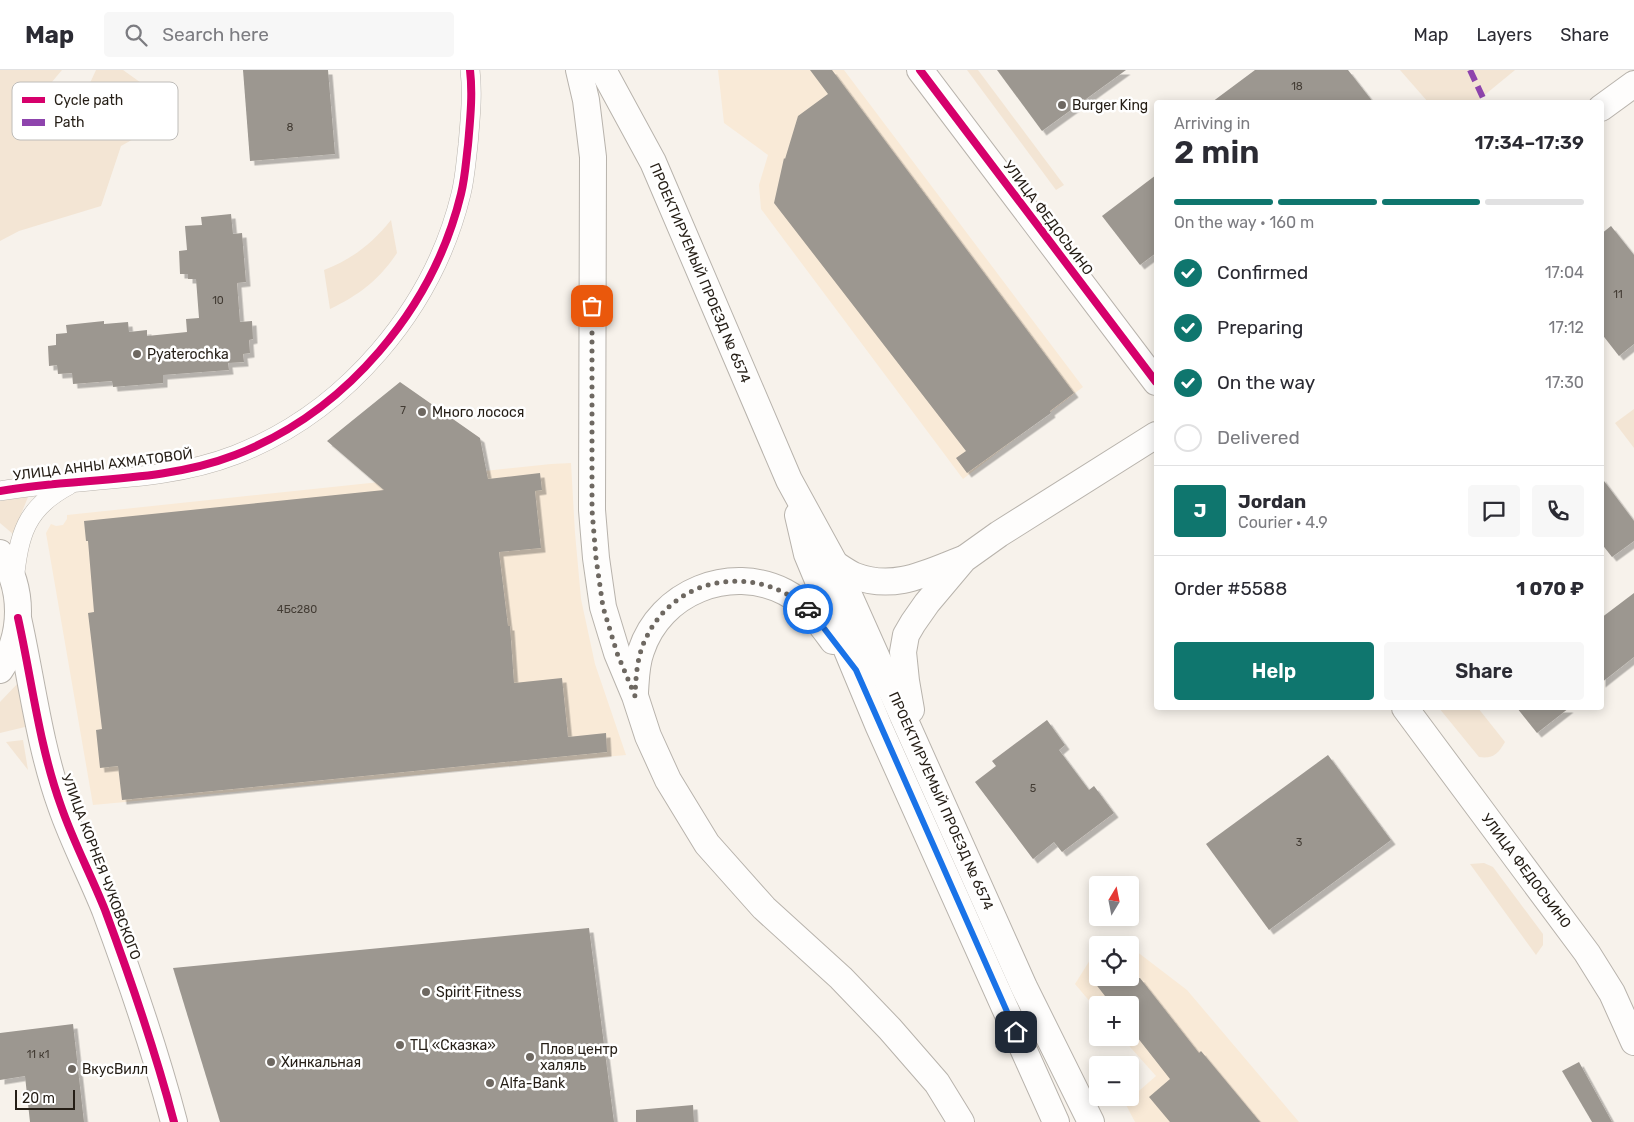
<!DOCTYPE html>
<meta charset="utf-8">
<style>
body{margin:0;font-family:Rubik,sans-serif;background:#f7f7f7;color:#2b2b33;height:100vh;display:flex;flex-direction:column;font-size:19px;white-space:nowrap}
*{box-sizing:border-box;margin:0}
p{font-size:16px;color:#7c7c81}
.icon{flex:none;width:28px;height:28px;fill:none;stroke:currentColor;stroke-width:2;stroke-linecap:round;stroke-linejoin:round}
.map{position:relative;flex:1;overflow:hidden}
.panel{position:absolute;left:1154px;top:30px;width:450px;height:610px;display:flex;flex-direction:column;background:#fff;border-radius:5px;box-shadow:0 2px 12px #0003}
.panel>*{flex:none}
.needle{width:32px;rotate:10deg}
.tools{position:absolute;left:1089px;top:806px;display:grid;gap:10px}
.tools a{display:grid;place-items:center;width:50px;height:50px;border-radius:5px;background:#fff;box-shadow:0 2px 12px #0003;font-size:25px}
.scale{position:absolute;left:15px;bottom:12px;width:60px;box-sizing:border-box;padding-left:5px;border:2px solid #251e16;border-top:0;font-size:14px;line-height:18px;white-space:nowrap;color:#251e16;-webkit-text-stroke:4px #fff;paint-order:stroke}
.pin{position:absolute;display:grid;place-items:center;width:42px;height:42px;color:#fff;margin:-21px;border-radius:10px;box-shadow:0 2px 8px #0006}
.courier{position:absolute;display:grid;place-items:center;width:50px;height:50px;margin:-25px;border:4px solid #1a73e8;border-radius:50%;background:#fff;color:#222;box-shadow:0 1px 6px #0007}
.head em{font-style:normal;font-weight:600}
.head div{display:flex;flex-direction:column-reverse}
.head{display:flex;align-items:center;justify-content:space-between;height:85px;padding:0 20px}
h1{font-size:32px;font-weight:600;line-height:38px}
.bar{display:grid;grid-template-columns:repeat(4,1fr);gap:8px 5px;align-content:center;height:60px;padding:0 20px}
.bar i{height:6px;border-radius:4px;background:#e1e1e2}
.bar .on{background:#0f766e}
.bar p{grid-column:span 4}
.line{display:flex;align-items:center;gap:12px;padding:0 20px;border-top:1px solid #e1e1e2}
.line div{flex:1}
.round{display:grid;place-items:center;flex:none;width:52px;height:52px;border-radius:5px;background:#f7f7f7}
ol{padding:0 20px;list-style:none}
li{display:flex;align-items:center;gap:15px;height:55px}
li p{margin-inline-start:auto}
li .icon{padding:5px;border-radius:50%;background:#0f766e;color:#fff;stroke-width:4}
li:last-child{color:#7c7c81}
li i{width:28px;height:28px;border:2px solid #e1e1e2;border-radius:50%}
.primary-button{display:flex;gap:10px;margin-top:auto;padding:10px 20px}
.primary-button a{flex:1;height:58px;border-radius:5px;background:#0f766e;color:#fff;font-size:20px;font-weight:600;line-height:58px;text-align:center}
.primary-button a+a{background:#f7f7f7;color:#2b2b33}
header{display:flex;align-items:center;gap:30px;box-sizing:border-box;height:70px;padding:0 25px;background:#fff;border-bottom:1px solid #e1e1e2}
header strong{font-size:24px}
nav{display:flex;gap:28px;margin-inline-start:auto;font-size:18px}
.search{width:350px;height:45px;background:#f7f7f7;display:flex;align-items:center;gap:12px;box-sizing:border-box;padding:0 18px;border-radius:5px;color:#7c7c81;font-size:19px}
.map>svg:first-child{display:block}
.built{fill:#f9ead7}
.green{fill:#f3e5d4}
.building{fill:#9c9790;filter:url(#shadow)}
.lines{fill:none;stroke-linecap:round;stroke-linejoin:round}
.street-casing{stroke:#b8b3ac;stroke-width:20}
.secondary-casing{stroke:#b8b3ac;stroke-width:28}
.street{stroke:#fefdfc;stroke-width:19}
.secondary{stroke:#fefdfc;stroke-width:26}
.quiet{stroke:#8e44ad;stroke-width:6;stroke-dasharray:12 6;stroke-linecap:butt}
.cycleway-casing{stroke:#fff;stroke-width:11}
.cycleway{stroke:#d6006c;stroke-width:8}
.done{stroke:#6e6861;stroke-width:5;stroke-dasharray:0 9}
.route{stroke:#1a73e8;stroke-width:6}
.poi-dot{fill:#6e6861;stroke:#fff;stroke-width:2}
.labels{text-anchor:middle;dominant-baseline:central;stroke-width:5;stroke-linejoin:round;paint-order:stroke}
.number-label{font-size:11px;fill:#433c34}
.poi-label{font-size:14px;fill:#251e16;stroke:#fff;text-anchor:start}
.street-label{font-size:14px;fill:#251e16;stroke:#fff}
.key{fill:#fff;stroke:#bebcb9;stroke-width:1}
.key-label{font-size:14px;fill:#251e16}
</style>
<header>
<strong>Map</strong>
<div class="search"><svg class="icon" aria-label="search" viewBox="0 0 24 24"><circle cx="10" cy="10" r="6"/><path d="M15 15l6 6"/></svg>Search here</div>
<nav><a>Map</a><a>Layers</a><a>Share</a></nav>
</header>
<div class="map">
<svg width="1634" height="1052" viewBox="0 0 1634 1052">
<defs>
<filter id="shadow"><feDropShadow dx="4.5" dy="4.5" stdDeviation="0" flood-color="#0004"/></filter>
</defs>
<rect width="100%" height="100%" fill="#f7f2eb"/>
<!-- built -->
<g class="built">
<path d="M718,0h126l239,317 -120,92 -202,-270 -2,-24 9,-30 -44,-32z"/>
<path d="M571,393l4,70 6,66 14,65 31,91 -533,50 -47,-272 5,-9 5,2 7,-1 4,-6v-4l484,-51z"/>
<path d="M1130,881h6l51,39 112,132h-164l-10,-19 31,-27 -34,-38h8v-33h-32l-1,5 -22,-26 20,-32h2l1,26h32z"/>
</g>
<!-- green -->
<g class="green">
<path d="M0,0h62l-11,13 28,24 17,-37h27l28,20 -14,47 -16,9 -20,60 -82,25 -19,10z"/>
<path d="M967,0h11l86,115 -8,5z"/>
<path d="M1400,0h115l-39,32h-48z"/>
<path d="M391,150l6,33c-19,28 -38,42 -67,56l-6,-39c28,-11 48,-26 67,-50z"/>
<path d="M1634,339v39l-19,-25z"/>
<path d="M28,427l-15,37 -13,-11v-22z"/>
<path d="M20,611l5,46 -25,6v-31z"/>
<path d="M1439,638h39l27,34c-7,12 -12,17 -26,15z"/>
<path d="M23,670l5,30 -22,-28z"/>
<path d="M1484,793l9,4 50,67v11l-7,10 -66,-91z"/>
</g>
<!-- building -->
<g class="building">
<path d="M243,0h85l7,84 -85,7z"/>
<path d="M810,0h22l242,323 -24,18 1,2 -84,60 -11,-15 10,-7 -192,-248 10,-45 1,1 13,-43 30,-22z"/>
<path d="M997,0h129l-84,61z"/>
<path d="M1255,0h93l25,32h-161z"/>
<path d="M1156,105v78l-16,12 -38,-49z"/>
<path d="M231,144l2,20 9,-1 4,49 -9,1 3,39 12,-1 1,18 -4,1 1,13 -7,1 1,8 -16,1 1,7 -66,5v8l-50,4 -1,-6 -39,3 -1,-11 -14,1 -1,-9 -8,1 -1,-20 8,-1v-11l11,-1 -1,-8 38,-4v3l24,-2 1,10 18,-2v6l40,-4 -1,-13 13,-1 -3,-39h-8v-5h-8l-1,-23 8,-1 -2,-24 17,-1 -1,-8z"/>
<path d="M1611,156l23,29v89l-15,12 -18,-23v-99z"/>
<path d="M400,312l80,56 8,41 52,-6 2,17 -7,1 6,57 -42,4 9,74h2l4,57 48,-5 6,59 38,-4 1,19 -485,48 -4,-34 -18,2 -4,-38 6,-1 -14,-116 6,-1 -6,-71h-2l-2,-20 300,-31 -57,-49z"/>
<path d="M1601,407l33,44v20l-22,16 -11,-14z"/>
<path d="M1634,523v64l-33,26v-65z"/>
<path d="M1517,638h52l-32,25z"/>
<path d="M1047,650l18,25 -6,5 30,40 5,-4 20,27 -52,39 -8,-10 -21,17 -58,-77 21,-16 -4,-5z"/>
<path d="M1328,685l63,85 -122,90 -63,-86z"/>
<path d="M589,858l25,194h-394l-47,-154z"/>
<path d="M1091,908h49l59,75 2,-2 59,71h-90l-21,-25 21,-18 -40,-51v-23h-18z"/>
<path d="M73,954l11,98h-54l-5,-46 -25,4v-47z"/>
<path d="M1579,992l33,60h-20l-30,-51z"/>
<path d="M693,1035l1,17h-58v-12z"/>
</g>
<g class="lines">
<defs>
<g id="street">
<path d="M0,421c77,-14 160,-7 235,-36 111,-43 198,-146 226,-261 4,-16 5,-33 7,-49 2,-24 5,-50 2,-75"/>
<path d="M14,511c5,-46 11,-73 55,-96"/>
</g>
<g id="secondary">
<path d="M579,0l7,30 7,57 -1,353 4,48 7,49 14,46 18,43 13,40 20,44 39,64 57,64 77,70 49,51 47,54 24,39"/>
<path d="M603,0l50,92 136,318 46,84 189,423 67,135"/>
<path d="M920,0l236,312"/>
<path d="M1601,38l33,-24"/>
<path d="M798,445l9,39 72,173 177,395"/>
<path d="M0,483c24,35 24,82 0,117"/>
<path d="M835,494c6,4 13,9 20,12 39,15 72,-3 108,-17"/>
<path d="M18,548c14,63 21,127 43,188 12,35 30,69 44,104 26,70 50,140 69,212"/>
<path d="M635,622c1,-14 1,-28 6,-41 19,-59 89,-87 144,-59 21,11 34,30 48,49"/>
<path d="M1405,638l182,245 25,40 22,49"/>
<path d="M911,640l-5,-29 -3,-29 3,-17 7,-12 14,-20 37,-44 35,-25 157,-99"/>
</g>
</defs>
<!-- street casing -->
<use href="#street" class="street-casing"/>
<!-- secondary casing -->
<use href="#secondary" class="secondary-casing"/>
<!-- street -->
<use href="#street" class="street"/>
<!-- secondary -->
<use href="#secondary" class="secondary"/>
<!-- quiet -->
<path class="quiet" d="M1470,0l15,32"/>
<defs>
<g id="cycleway">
<path d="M920,0l236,312"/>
<path d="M0,421c77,-14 160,-7 235,-36 111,-43 198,-146 226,-261 4,-16 5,-33 7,-49 2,-24 5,-50 2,-75"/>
<path d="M18,548c14,63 21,127 43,188 12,35 30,69 44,104 26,70 50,140 69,212"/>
</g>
</defs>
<!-- cycleway casing -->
<use href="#cycleway" class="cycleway-casing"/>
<!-- cycleway -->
<use href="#cycleway" class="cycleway"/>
</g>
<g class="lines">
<!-- done -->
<path class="done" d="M592,236v204l4,48 7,49 14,46 18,43c1,-21 2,-41 12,-60 31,-62 111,-72 161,-27"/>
<!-- route -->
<path class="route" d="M808,539l5,5 43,56 160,362"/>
</g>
<!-- markers -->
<g class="poi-dot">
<circle cx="1062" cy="35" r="5"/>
<circle cx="137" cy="284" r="5"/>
<circle cx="422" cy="342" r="5"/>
<circle cx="426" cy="922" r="5"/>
<circle cx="400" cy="975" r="5"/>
<circle cx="530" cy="987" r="5"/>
<circle cx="271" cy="992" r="5"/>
<circle cx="72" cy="999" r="5"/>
<circle cx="490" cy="1013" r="5"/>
</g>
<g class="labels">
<!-- number labels -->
<g class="number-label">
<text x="1297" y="16">18</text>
<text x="290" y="57">8</text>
<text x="1618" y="224">11</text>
<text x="218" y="230">10</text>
<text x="403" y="340">7</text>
<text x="297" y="539">4Бс280</text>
<text x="1033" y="718">5</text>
<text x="1299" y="772">3</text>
<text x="38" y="984">11 к1</text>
</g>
<!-- poi labels -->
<g class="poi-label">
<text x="1072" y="35">Burger King</text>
<text x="147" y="284">Pyaterochka</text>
<text x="432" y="342">Много лосося</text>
<text x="436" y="922">Spirit Fitness</text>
<text x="410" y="975">ТЦ «Сказка»</text>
<text x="540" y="979">Плов центр<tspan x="540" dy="16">халяль</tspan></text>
<text x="281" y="992">Хинкальная</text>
<text x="82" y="999">ВкусВилл</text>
<text x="500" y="1013">Alfa-Bank</text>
</g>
<!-- street labels -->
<g class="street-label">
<text transform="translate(1048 148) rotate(53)">УЛИЦА ФЕДОСЬИНО</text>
<text transform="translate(700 203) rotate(67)">ПРОЕКТИРУЕМЫЙ ПРОЕЗД № 6574</text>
<text transform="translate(103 395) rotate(-7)">УЛИЦА АННЫ АХМАТОВОЙ</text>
<text transform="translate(941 731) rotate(66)">ПРОЕКТИРУЕМЫЙ ПРОЕЗД № 6574</text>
<text transform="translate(101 797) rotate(69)">УЛИЦА КОРНЕЯ ЧУКОВСКОГО</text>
<text transform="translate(1526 801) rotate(53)">УЛИЦА ФЕДОСЬИНО</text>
</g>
</g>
<!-- legend -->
<rect x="12" y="12" width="166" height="58" rx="8" class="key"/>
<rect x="22" y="27" width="23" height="6" fill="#d6006c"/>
<rect x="22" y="49" width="23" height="7" fill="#8e44ad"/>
<g class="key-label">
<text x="54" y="35">Cycle path</text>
<text x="54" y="57">Path</text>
</g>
</svg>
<div class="tools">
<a><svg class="needle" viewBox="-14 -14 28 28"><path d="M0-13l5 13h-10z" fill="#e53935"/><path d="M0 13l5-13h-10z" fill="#7c7c81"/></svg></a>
<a><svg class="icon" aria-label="locate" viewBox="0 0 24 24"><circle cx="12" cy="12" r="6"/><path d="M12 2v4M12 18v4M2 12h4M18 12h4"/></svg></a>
<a>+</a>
<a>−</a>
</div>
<div class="scale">20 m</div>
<div class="pin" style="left:592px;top:236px;background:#ea580c"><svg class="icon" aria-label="bag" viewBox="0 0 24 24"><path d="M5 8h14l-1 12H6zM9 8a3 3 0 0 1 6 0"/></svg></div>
<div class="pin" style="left:1016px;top:962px;background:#1f2937"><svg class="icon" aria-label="home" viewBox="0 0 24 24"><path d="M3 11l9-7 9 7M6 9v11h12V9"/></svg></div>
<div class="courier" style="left:808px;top:539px"><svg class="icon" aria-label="car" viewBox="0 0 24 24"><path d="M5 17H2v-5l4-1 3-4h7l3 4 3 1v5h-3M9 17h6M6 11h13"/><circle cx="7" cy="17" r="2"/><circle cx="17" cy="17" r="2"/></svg></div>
<section class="panel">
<div class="head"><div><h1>2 min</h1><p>Arriving in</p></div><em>17:34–17:39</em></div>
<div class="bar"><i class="on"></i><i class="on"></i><i class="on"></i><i></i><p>On the way · 160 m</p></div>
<ol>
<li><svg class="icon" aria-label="check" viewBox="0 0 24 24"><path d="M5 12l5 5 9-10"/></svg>Confirmed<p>17:04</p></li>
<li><svg class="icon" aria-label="check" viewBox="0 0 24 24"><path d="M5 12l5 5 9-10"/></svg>Preparing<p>17:12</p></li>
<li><svg class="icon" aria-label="check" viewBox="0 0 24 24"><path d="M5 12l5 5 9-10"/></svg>On the way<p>17:30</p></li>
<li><i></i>Delivered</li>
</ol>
<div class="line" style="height:90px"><b class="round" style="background:#0f766e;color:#fff">J</b><div><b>Jordan</b><p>Courier · 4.9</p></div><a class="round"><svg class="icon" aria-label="chat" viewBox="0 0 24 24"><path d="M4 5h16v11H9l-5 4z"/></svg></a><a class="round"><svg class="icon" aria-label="phone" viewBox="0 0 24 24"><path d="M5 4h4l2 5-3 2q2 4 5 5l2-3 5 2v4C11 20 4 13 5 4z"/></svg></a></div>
<div class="line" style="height:65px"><div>Order #5588</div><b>1 070 ₽</b></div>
<div class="primary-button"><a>Help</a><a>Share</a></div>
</section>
</div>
